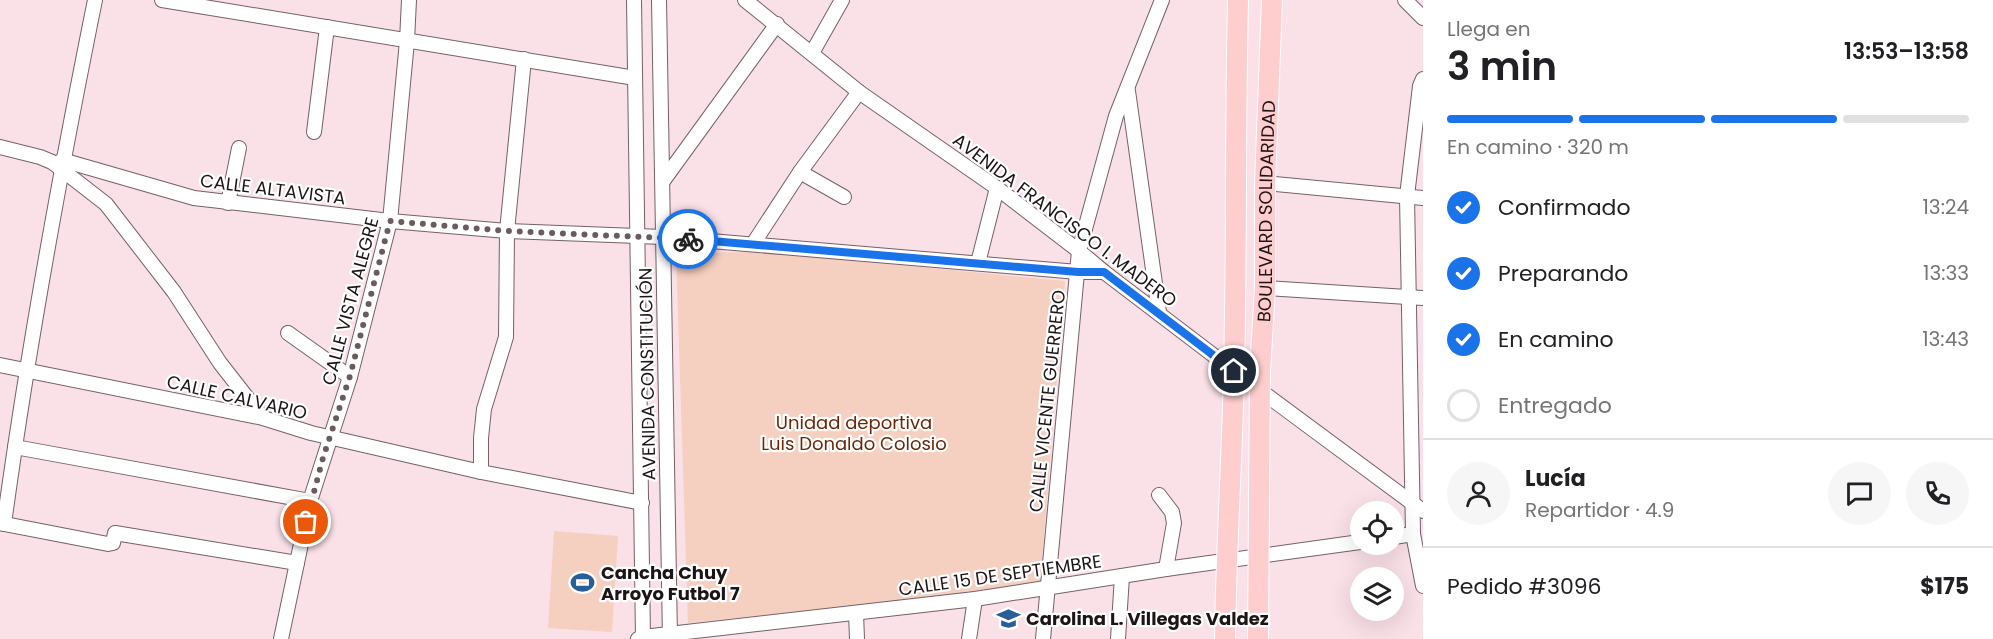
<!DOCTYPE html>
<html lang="es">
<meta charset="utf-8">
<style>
body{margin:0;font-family:Poppins,sans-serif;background:#f6f6f6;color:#202124;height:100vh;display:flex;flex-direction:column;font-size:22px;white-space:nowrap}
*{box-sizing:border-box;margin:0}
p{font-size:20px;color:#757577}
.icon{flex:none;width:33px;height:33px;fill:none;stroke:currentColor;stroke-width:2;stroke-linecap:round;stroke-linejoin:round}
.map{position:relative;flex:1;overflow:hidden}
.drawer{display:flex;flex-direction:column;background:#fff;width:570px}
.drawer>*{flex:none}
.tools{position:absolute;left:1350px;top:501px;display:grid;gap:12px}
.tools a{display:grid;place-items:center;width:54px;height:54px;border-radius:50%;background:#fff;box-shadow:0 6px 24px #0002;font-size:30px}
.pin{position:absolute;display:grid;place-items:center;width:51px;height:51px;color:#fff;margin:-26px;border:3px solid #fff;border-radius:50%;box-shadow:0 2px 6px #0007}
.courier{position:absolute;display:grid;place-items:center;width:60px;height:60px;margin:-30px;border:4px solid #1a73e8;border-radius:50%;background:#fff;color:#222;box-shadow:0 2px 8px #0007}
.summary em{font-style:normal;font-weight:600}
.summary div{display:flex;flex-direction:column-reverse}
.summary{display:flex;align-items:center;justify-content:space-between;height:102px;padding:0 24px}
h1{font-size:39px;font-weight:600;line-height:45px}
.bar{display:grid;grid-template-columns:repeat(4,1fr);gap:9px 6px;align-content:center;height:72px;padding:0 24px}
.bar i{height:8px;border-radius:4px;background:#e0e0e0}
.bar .on{background:#1a73e8}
.bar p{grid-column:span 4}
.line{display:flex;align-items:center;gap:15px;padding:0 24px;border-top:2px solid #e0e0e0}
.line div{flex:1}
.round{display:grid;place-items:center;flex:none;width:63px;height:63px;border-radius:32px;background:#f6f6f6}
ol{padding:0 24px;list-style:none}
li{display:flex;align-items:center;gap:18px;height:66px}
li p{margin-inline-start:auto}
li .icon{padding:6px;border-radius:50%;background:#1a73e8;color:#fff;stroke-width:4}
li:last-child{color:#757577}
li i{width:33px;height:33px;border:3px solid #e0e0e0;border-radius:50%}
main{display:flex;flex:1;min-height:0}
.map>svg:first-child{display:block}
.green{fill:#f5cfc0}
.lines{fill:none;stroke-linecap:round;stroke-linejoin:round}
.pedestrian-casing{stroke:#766066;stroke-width:12}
.minor-casing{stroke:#766066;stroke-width:16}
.primary-casing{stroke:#fff;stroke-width:22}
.pedestrian{stroke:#fff;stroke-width:9}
.minor{stroke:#fff;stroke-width:14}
.primary{stroke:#fdcecd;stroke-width:20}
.done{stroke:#6a5b5f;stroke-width:6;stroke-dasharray:0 10.8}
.route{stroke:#1a73e8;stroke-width:8}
.labels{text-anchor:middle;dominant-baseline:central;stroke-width:4.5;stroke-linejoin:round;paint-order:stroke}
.street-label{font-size:18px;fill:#1d1416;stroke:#fff}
.park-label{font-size:18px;fill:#6b2808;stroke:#fff}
.poi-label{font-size:18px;font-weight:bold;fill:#1d1416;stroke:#fff;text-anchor:start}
</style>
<main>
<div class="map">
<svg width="1423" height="639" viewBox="0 0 1423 639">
<rect width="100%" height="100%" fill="#fae0e7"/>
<!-- green -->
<g class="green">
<path d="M764,252l301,29 -25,303 -78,10 -274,29 -12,-370z"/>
<path d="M554,531l64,5 -6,96 -64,-4z"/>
</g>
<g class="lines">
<defs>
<path id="pedestrian" d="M1234,371l25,18"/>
<g id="minor">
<path d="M162,0l473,78"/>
<path d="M634,0l9,639"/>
<path d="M659,0l11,639"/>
<path d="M745,0l114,92 138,96 82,63 25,21 130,99"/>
<path d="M1405,0l18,18"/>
<path d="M812,53l30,-53"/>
<path d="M1423,79l-3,7 -13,110 6,338 10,52"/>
<path d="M1128,91l31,221"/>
<path d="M314,132l13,-105"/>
<path d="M0,147l40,10 12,5 54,42 68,88 46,71 43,55"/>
<path d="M62,160l132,38 196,23 117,10 156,6 415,35h26"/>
<path d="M800,172l44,25"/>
<path d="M663,181l114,-157"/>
<path d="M1265,183l158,15"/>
<path d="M228,203l11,-55"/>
<path d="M753,244l47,-72 59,-80"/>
<path d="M978,263l19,-75"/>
<path d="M1265,288l158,10"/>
<path d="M288,333l62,44"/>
<path d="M0,365l263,53 48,15 170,39 161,31"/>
<path d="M1261,391l162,120"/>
<path d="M15,447l295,54"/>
<path d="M481,472v-34l3,-29 22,-72 1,-106 17,-172"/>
<path d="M1159,495l13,17 2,11 -8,46"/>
<path d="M0,523l108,21 5,-1 2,-10 182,30"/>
<path d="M4,524c24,-176 56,-351 91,-524"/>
<path d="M1394,537l19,-3"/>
<path d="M856,613l1,26"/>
<path d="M281,639l29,-138 40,-124 40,-156 17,-180 2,-41"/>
<path d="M638,639l5,-2 332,-38 191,-30 194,-27"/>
<path d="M969,639l6,-40"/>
<path d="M1043,639l36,-388 37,-135 46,-116"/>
<path d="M1118,639l4,-63"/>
</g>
<g id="primary">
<path d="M1225,639c1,-89 7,-178 9,-267 3,-124 1,-248 4,-372"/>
<path id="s1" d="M1258,639l2,-267 5,-84v-105l7,-183"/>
</g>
</defs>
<!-- pedestrian casing -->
<use href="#pedestrian" class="pedestrian-casing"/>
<!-- minor casing -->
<use href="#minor" class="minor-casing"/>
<!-- primary casing -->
<use href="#primary" class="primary-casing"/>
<!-- pedestrian -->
<use href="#pedestrian" class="pedestrian"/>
<!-- minor -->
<use href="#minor" class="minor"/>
<!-- primary -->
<use href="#primary" class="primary"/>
</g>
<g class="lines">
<!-- done -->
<path class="done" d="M306,522l17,-64 27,-82 40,-155 117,10 181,8"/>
<!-- route -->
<path class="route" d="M688,239l390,33h26l130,99"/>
</g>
<!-- icons -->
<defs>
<symbol id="stadium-bare" viewBox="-9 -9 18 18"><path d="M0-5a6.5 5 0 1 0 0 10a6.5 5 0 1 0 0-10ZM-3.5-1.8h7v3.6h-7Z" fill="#285f97" stroke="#fff" stroke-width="2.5" paint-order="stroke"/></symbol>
<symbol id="school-bare" viewBox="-9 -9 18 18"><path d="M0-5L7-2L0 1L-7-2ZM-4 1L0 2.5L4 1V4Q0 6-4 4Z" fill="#285f97" stroke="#fff" stroke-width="2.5" paint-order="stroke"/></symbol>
</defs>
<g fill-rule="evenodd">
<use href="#stadium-bare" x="566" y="566" width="33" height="33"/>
<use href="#school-bare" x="992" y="602" width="33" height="33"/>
</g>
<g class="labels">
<!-- street labels -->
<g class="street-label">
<text transform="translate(273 189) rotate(7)">CALLE ALTAVISTA</text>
<text stroke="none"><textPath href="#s1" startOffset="428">BOULEVARD SOLIDARIDAD</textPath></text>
<text transform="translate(1065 220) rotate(37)">AVENIDA FRANCISCO I. MADERO</text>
<text transform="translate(350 301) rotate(-75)">CALLE VISTA ALEGRE</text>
<text transform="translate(647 374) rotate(-91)">AVENIDA CONSTITUCIÓN</text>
<text transform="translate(237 397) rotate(13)">CALLE CALVARIO</text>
<text transform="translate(1047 401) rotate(-84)">CALLE VICENTE GUERRERO</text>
<text transform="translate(1000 575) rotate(-8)">CALLE 15 DE SEPTIEMBRE</text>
</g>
<!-- park labels -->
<g class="park-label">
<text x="854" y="422">Unidad deportiva<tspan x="854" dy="21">Luis Donaldo Colosio</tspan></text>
</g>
<!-- poi labels -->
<g class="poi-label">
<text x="601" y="572">Cancha Chuy<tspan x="601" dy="21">Arroyo Futbol 7</tspan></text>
<text x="1026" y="618">Carolina L. Villegas Valdez</text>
</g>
</g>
</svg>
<div class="tools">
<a><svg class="icon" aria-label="locate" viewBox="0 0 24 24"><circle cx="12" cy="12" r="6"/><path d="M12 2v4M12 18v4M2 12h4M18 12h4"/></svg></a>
<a><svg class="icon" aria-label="layers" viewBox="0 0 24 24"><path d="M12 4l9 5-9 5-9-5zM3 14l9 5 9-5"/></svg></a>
</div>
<div class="pin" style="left:306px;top:522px;background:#ea580c"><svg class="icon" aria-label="bag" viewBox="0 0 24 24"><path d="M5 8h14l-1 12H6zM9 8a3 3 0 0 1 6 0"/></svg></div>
<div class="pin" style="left:1234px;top:371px;background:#1f2937"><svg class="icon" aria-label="home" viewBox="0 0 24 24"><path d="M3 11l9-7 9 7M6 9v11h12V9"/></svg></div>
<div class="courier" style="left:688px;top:239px"><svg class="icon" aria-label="bike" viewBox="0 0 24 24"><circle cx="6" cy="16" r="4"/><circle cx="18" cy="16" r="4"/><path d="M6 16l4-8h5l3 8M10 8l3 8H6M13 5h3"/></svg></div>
</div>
<section class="drawer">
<div class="summary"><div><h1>3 min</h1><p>Llega en</p></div><em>13:53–13:58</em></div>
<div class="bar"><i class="on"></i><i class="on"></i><i class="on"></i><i></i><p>En camino · 320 m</p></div>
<ol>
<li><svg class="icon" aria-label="check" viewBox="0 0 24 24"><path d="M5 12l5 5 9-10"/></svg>Confirmado<p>13:24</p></li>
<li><svg class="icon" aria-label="check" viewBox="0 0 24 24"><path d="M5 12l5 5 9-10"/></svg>Preparando<p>13:33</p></li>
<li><svg class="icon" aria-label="check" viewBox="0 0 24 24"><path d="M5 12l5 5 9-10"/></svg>En camino<p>13:43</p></li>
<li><i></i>Entregado</li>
</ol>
<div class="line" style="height:108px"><a class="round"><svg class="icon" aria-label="person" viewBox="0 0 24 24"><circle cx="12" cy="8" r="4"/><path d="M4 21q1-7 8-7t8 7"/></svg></a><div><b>Lucía</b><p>Repartidor · 4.9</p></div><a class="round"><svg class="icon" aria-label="chat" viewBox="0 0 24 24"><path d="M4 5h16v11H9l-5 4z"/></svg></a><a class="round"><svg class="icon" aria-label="phone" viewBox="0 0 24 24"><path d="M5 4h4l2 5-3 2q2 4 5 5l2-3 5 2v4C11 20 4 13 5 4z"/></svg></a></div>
<div class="line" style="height:78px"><div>Pedido #3096</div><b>$175</b></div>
</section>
</main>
